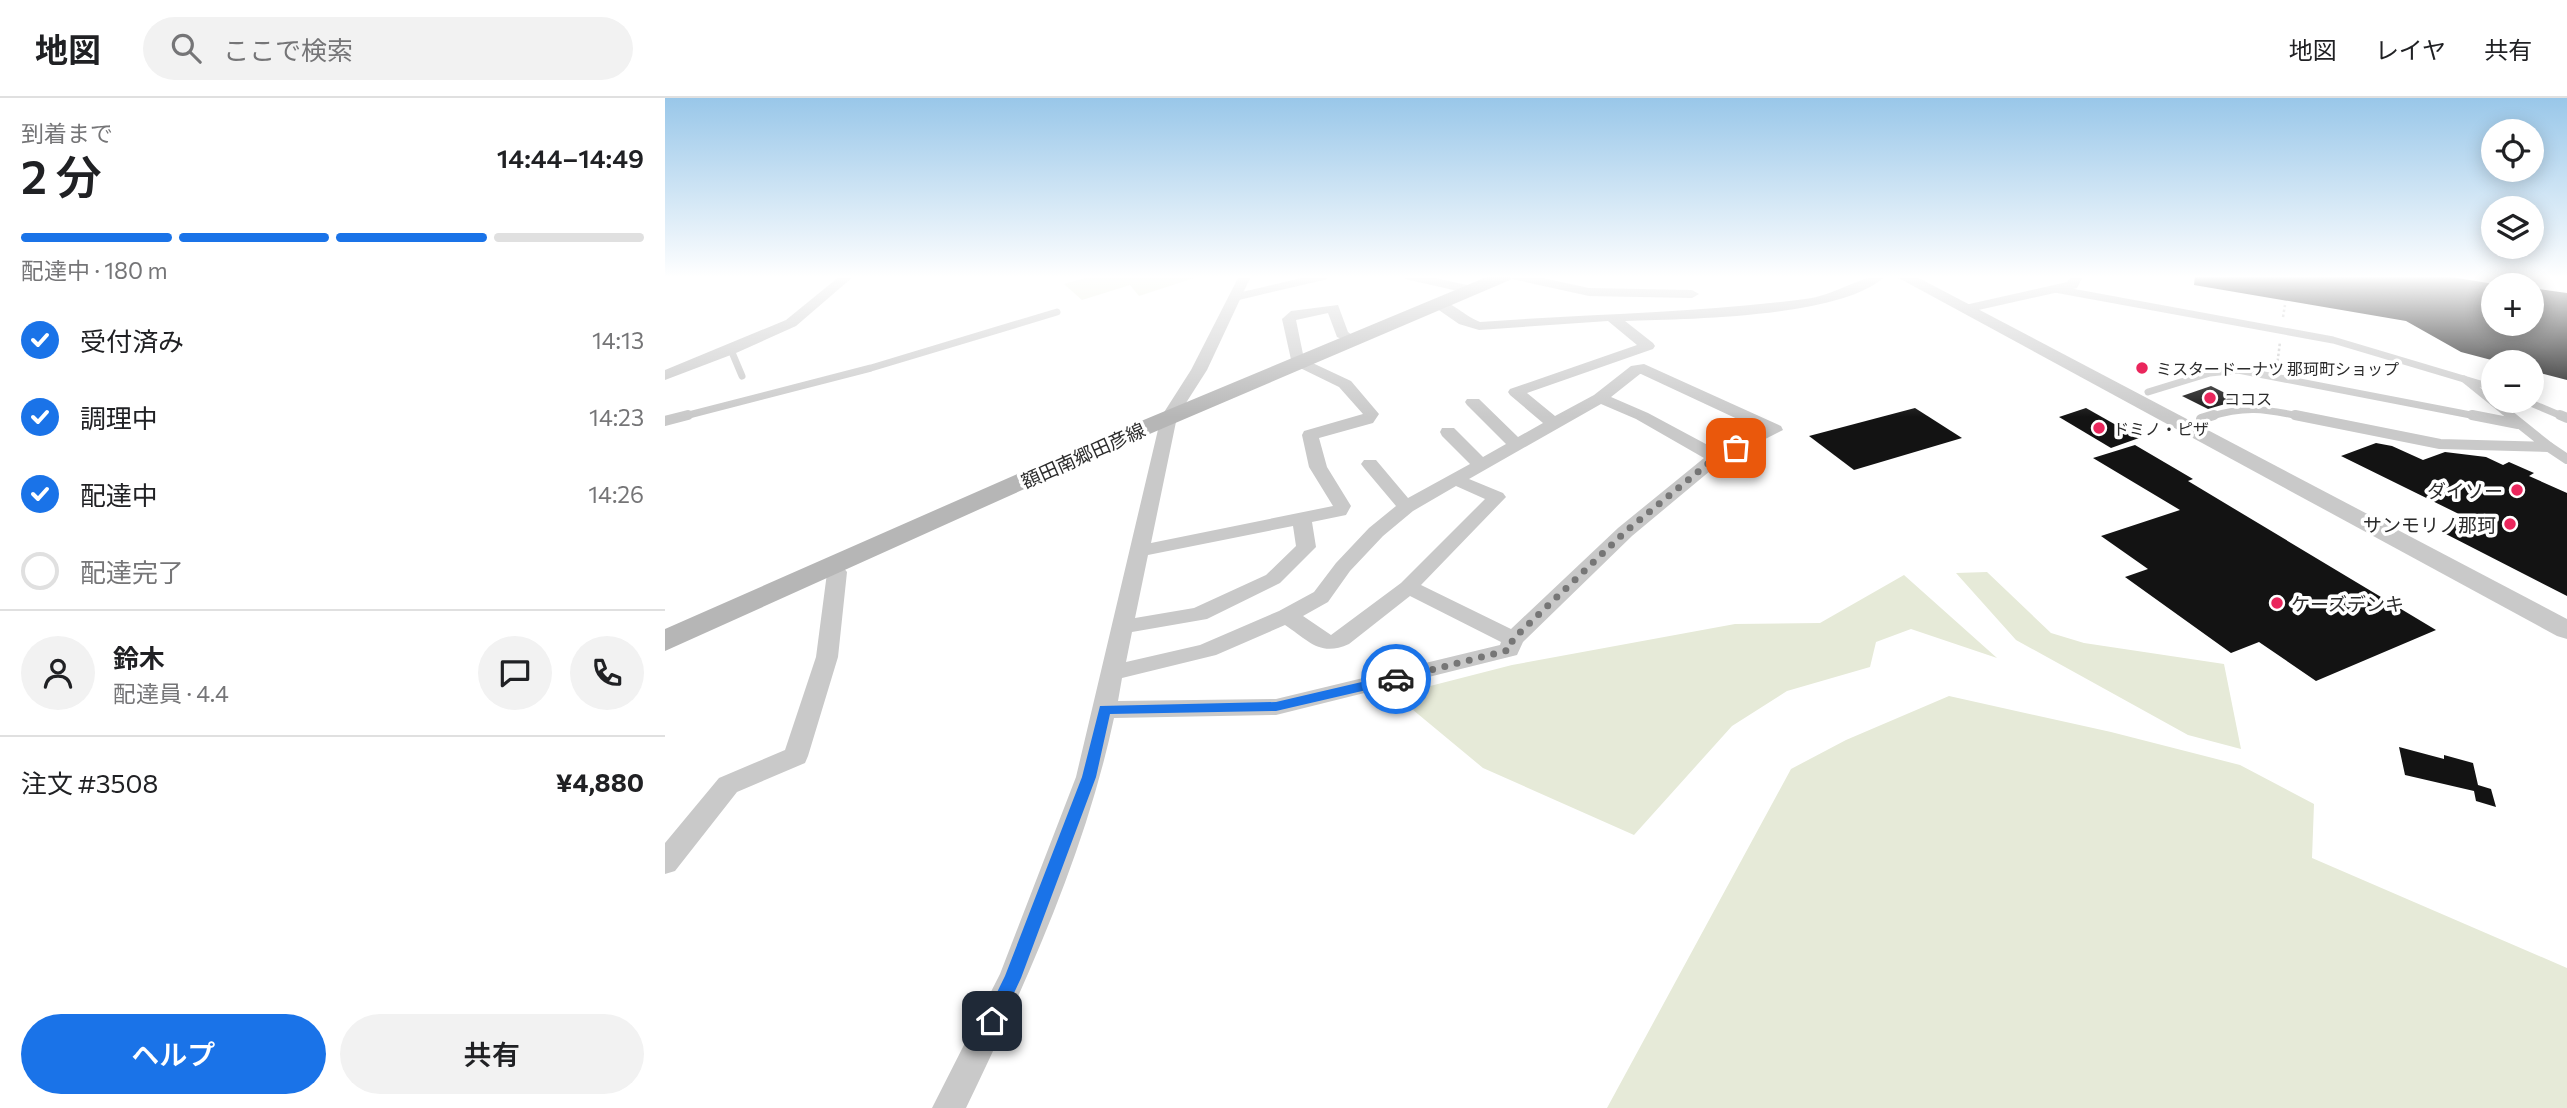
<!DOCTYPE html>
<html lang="ja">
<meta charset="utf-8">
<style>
body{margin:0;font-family:Commissioner,"Noto Sans JP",sans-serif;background:#f2f2f2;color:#202124;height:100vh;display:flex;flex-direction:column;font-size:26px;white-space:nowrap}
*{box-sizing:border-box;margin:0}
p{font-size:23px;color:#757577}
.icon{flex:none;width:38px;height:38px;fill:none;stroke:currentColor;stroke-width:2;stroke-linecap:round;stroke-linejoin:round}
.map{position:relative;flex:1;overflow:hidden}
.drawer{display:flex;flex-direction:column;background:#fff;width:665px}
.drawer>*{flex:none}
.fabs{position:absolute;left:1816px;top:21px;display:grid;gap:14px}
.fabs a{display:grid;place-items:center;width:63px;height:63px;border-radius:50%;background:#fff;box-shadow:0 4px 18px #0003;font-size:35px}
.pin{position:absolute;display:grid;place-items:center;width:60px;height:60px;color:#fff;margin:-30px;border-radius:14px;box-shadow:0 4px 10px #0006}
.courier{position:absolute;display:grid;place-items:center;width:70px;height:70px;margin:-35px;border:5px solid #1a73e8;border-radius:50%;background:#fff;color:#222;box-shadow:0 2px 9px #0007}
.overview em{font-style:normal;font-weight:600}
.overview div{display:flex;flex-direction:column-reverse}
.overview{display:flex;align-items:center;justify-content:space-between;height:119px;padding:0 21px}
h1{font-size:46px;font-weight:600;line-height:52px}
.bar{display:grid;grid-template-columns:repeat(4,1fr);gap:10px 7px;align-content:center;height:84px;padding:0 21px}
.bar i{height:9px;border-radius:5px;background:#e0e0e0}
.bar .selected{background:#1a73e8}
.bar p{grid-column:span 4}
.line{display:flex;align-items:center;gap:18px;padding:0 21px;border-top:2px solid #e0e0e0}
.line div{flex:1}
.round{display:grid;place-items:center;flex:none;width:74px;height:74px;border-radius:37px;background:#f2f2f2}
ol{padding:0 21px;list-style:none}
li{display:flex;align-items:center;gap:21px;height:77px}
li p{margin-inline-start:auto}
li .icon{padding:7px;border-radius:50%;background:#1a73e8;color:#fff;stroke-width:4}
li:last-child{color:#757577}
li i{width:38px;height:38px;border:4px solid #e0e0e0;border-radius:50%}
.cta{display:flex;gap:14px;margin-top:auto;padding:14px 21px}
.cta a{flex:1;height:80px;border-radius:42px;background:#1a73e8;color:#fff;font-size:28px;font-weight:600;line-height:80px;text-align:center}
.cta a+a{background:#f2f2f2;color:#202124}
header{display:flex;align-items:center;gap:42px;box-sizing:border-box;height:98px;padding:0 35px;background:#fff;border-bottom:2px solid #e0e0e0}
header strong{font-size:33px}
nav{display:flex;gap:38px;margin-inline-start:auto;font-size:24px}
.search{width:490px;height:63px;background:#f2f2f2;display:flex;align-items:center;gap:18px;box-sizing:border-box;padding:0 24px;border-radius:38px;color:#757577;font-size:26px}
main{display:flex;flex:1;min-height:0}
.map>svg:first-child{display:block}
.green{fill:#e6ead8}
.building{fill:#131313}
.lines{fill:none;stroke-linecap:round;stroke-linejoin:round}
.path{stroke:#c9c9c9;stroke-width:2.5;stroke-dasharray:2.5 2.5;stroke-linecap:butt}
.service-far1{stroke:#c9c9c9;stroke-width:7}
.service{stroke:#c9c9c9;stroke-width:10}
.minor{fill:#c9c9c9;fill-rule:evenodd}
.tertiary{fill:#c9c9c9;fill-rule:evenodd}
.secondary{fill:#b6b6b6;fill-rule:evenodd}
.route{fill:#1a73e8}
.done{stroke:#767676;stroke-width:7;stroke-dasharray:0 12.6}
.poi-dot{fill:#ea265c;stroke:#fff;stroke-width:2.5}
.labels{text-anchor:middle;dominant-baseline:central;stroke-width:7;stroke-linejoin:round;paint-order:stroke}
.far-poi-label{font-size:16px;fill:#2c2c2c;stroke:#fff;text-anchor:start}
.street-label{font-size:19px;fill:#2c2c2c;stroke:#fff}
.poi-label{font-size:19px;fill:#2c2c2c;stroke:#fff;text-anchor:end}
</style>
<header>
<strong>地図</strong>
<div class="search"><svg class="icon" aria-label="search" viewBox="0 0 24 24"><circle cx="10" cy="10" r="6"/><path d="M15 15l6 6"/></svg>ここで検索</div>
<nav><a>地図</a><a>レイヤ</a><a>共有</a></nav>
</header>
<main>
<section class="drawer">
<div class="overview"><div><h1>2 分</h1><p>到着まで</p></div><em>14:44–14:49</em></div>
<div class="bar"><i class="selected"></i><i class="selected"></i><i class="selected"></i><i></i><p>配達中 · 180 m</p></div>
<ol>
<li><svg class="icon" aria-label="check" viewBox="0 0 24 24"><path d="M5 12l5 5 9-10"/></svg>受付済み<p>14:13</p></li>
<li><svg class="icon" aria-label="check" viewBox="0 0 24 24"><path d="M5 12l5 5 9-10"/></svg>調理中<p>14:23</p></li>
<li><svg class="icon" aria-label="check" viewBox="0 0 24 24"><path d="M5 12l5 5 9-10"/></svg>配達中<p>14:26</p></li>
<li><i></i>配達完了</li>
</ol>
<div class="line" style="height:126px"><a class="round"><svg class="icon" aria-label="person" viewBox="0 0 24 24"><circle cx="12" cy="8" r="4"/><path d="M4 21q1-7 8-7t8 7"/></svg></a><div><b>鈴木</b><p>配達員 · 4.4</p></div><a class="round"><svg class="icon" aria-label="chat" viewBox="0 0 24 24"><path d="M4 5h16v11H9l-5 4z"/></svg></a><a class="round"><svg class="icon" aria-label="phone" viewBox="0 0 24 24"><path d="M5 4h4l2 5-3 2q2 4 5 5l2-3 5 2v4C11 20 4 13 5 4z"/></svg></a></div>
<div class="line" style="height:91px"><div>注文 #3508</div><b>¥4,880</b></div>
<div class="cta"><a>ヘルプ</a><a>共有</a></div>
</section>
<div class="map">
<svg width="1902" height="1010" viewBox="0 0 1902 1010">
<rect width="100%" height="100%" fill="#fff"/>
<!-- green -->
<g class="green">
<path d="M427,178h100l2,2 -55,18 -9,-11 -48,15 -18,-16z"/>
<path d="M1322,474l64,61 33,10 140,21 17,85 -53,-14 -172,-95 -60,-67z"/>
<path d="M1239,477l93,83 -86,-29 -35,13 -6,25 -83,24 -55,35 -98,109 -151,-67 -88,-73 117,-30 223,-41 85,-1z"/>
<path d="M1284,598l162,36 129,33 74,39 -2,54 255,110v140h-960l184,-339 55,-29z"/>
</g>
<!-- building -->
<g class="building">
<path d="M1530,178h250l49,8v40h38v-36l35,5v87l-35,-9v-9h-33l-38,-10 -55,-31 -212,-36z"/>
<path d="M1546,288l28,14 -31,9 -26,-13z"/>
<path d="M1250,310l47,30 -108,32 -45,-34z"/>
<path d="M1421,310l53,30 -28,10 -52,-31z"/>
<path d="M1711,345l16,3 31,14 22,-8 41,5 17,8 6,-3 25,11 -5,3 38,17v103l-127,-65 27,-13 -126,-62z"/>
<path d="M1470,347l58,34 -5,2 248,149 -120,51 -57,-39 -28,11 -106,-76 23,-8 -47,-33 79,-26 -87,-52z"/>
<path d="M1734,649l45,12v-4l29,8 5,22 13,4 5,18 -20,-6 -2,-10 -69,-16z"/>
</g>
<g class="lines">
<!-- path -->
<g class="path">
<path d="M1618,219l2,-12"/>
<path d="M1612,268l3,-24"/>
</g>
<!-- service-far1 -->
<g class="service-far1">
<path d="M1390,191l278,51 161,48"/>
<path d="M571,199l89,-21"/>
<path d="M66,252l11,26"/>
<path d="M1799,281l47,38"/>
<path d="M1483,294l62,-19 28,-3 243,47"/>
<path d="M1861,303l38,16"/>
<path d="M16,319l190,-49 186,-56"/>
<path d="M1543,319c40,-12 56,-8 96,0"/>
</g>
<!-- service -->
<g class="service">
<path d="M1630,317l145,29 109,3 -40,-32"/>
<path d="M1807,317l46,9"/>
<path d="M1895,317l7,3"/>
<path d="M1536,321l13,-4"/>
<path d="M0,323l23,-6"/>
<path d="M1884,349l18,12"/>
</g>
<!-- minor -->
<g class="minor">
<path d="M175,178h14l-58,50 -60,27 -71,27v-10l121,-50z"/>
<path d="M574,178h12l-44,94 -30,47 -26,126 182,-37 -24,-39 -7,-32 2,-4 59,-17 -24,-27 -47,-23 -10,-45 9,-8 47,-6 10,27 9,7 -7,4 -13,-6 -9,-24 -32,7 8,39 47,22 28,33 -6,9 -54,15 8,29 24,39 -5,9 -34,7 4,25 -36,36 -73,36 -75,13 -6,30 74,-17 79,-34 35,-19 22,-29 33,-35 27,-22 -32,-38 -3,-4 3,-4h12l32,38 62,-34 -28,-28 -2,-4 2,-4h12l29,29 23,-13 -39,-39 -2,-3 2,-3h12l39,38 25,-14 -33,-28 -2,-3 2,-3 127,-44 -29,-24 -129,9 -20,-6 -26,-18v-6c16,-2 32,17 47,22 108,-8 217,-9 325,-23 29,-3 55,-24 80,-23 -42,42 -200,43 -260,45l28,22 2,3 -2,3 -126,44 28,23 39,-21 37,-29 13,-2 137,62 2,4 -61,31 -90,75 -109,106 -6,13 -241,60 -162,3c-29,136 -88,265 -148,390h-34l68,-134 76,-197 85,-360 30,-47zM975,276h1l120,56 -44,20 -69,-37 -37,-16zM936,306l35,15 68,39 -86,70 -107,101 -90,-44 85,-88 -3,-4 -34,-14zM791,388l29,13 -84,84 -70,52 -28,-19 25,-14 22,-31 33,-35 30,-25zM628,428l3,20 -30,29 -72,33 -59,10 13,-63zM745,498l91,46 -1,3 -224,54 -158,2 4,-23 94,-23 69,-30c24,16 35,32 64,19z"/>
<path d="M739,178h22l50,11 2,3 -7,4 -66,-15z"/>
<path d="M846,178h22l56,12 103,2 7,4 -7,4 -103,-2 -77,-17z"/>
<path d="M1406,178h12l-6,12 -112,25 -7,-4 7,-4 102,-23z"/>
<path d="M166,461l7,2 9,11 -9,85 -30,99 -3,7 -68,29 -62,79 -10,3v-31l54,-65 66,-28 31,-93 11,-84 -6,-8 3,-4z"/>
</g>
<!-- tertiary -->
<path class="tertiary" d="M1230,178h20l652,343v20l-10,-3z"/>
<!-- secondary -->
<path class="secondary" d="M824,178h24l-3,4 -419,179 -426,192v-22l409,-180z"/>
</g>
<!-- sky -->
<linearGradient id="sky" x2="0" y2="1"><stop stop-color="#99c7e9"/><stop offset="0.56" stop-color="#fff"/><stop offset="1" stop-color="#fff" stop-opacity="0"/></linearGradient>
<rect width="1902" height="319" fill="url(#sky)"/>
<!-- route -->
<path class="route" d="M731,576l5,2v6l-125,29 -166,3 -14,63 -75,201 -23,49 -6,2 -6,-2 -3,-6 22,-45 77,-199 18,-71 176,-4z"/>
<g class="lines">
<!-- done -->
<path class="done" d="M731,581l113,-29 4,-11 112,-107 91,-75 20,-9"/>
</g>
<!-- markers -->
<g class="poi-dot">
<circle cx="1477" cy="270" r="7"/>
<circle cx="1545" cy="300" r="7"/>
<circle cx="1434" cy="330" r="7"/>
<circle cx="1852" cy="392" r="7"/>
<circle cx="1845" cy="426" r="7"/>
<circle cx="1612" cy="505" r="7"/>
</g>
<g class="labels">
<!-- far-poi labels -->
<g class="far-poi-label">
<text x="1491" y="270">ミスタードーナツ 那珂町ショップ</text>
<text x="1559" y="300">ココス</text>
<text x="1448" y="330">ドミノ・ピザ</text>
</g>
<!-- street labels -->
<g class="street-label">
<text transform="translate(418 357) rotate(-24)">額田南郷田彦線</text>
</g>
<!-- poi labels -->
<g class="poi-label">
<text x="1838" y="392">ダイソー</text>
<text x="1831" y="426">サンモリノ那珂</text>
<text x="1626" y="505" text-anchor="start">ケーズデンキ</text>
</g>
</g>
</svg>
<div class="fabs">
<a><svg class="icon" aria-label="locate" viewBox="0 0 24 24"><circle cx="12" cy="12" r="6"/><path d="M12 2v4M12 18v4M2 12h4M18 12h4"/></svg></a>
<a><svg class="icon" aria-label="layers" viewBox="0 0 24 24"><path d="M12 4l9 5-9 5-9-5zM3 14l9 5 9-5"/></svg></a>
<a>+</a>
<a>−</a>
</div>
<div class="pin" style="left:1071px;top:350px;background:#ea580c"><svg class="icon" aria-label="bag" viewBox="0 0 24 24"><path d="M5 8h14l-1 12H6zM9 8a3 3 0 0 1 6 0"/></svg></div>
<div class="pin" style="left:327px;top:923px;background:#1f2937"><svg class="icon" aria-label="home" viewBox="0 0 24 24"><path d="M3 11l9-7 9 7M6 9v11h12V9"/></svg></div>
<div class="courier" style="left:731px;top:581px"><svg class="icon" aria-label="car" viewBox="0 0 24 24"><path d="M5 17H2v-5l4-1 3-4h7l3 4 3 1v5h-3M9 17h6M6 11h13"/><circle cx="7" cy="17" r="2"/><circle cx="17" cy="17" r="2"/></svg></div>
</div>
</main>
